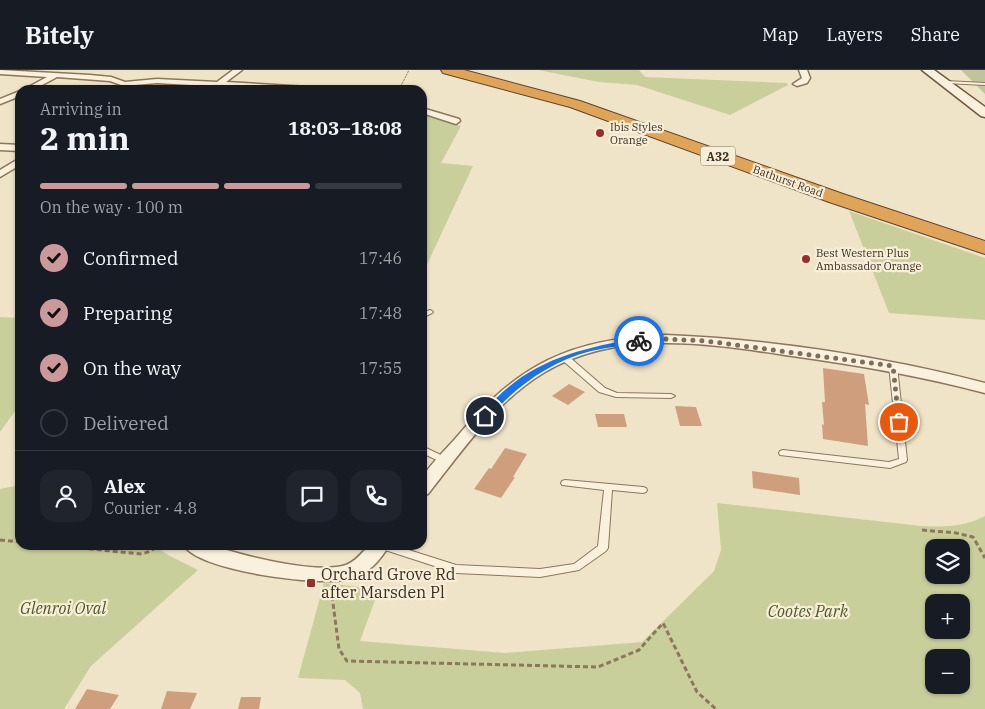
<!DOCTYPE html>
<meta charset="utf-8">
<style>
body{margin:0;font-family:"IBM Plex Serif",serif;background:#20242c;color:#f1f3f6;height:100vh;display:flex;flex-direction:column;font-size:19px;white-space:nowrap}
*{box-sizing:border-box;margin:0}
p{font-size:16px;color:#9ea1a6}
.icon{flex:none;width:28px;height:28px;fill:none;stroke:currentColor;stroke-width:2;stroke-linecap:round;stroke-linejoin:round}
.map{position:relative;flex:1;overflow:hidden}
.details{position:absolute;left:15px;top:15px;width:412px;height:465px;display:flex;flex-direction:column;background:#171b24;border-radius:15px;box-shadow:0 1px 4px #0004}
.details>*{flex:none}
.controls{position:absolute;left:925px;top:469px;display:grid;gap:10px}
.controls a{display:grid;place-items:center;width:45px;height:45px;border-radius:10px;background:#171b24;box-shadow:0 1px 4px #0004;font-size:25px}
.pin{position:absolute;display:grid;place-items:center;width:42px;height:42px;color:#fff;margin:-21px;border:2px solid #fff;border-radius:50%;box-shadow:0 1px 5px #0007}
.courier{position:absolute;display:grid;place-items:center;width:50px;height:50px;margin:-25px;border:4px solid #1a73e8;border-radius:50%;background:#fff;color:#222;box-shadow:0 1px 6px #0007}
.headline em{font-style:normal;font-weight:800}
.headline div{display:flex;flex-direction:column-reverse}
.headline{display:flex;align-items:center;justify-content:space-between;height:85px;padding:0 25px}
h1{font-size:32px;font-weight:800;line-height:38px}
.bar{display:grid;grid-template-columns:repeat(4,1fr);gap:8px 5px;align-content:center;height:60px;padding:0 25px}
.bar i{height:6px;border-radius:4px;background:#363941}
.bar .selected{background:#cc999b}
.bar p{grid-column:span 4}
.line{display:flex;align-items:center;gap:12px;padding:0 25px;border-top:1px solid #363941}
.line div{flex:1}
.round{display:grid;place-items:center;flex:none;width:52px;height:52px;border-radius:15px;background:#20242c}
ol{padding:0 25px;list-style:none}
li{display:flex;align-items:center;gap:15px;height:55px}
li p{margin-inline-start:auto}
li .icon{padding:5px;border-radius:50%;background:#cc999b;color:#111;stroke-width:4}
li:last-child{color:#9ea1a6}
li i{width:28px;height:28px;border:2px solid #363941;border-radius:50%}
header{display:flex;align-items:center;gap:30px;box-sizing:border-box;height:70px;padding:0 25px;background:#171b24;border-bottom:1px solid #363941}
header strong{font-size:24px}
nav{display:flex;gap:28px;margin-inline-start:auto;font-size:18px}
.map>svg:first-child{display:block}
.green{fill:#c9cf9b;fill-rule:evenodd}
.cemetery{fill:#bfc49a}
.building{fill:#cf9f7d}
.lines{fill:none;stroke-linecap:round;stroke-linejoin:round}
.lane-casing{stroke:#8d765c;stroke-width:2}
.street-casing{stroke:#8d765c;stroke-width:3}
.secondary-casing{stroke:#6f573f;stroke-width:3}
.highway-casing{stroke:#5b4430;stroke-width:2}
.path-far1{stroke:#8d765c;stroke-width:1;stroke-dasharray:2 1;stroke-linecap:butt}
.path{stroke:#8d765c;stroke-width:3;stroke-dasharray:5 3;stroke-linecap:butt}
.lane{fill:#faf1dc;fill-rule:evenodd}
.street{fill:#faf1dc;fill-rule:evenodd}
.secondary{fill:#faf1dc;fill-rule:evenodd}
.highway{fill:#e0a458;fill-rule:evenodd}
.route{fill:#1a73e8}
.done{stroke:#7c6e5b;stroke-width:5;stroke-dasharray:0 9}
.poi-dot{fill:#9e2a2b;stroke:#f7eed8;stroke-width:2}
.labels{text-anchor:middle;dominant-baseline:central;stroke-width:4.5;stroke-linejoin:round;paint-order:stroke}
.far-poi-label{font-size:11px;fill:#3d2e20;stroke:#f7eed8;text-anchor:start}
.far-street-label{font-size:11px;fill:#3d2e20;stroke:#f7eed8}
.shield{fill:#f7eed8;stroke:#756857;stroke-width:1}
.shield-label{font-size:12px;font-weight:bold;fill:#3d2e20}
.near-poi-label{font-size:16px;fill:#3d2e20;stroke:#f7eed8;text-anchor:start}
.near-park-label{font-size:16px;font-style:italic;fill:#4d5a26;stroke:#f7eed8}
</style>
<header>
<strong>Bitely</strong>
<nav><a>Map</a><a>Layers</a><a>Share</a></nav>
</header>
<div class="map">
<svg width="985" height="639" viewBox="0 0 985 639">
<rect width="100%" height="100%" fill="#f0e4c8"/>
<!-- green -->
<g class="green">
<path d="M538,0h101l6,7 142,6 1,2 -58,30 -93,-30 -38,-3z"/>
<path d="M423,44l38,12 -20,37 32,3 -50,107z"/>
<path d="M849,141l136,47v62l-96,-7z"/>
<path d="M0,247l20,1v86l-20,28z"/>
<path d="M20,415v60h133l15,10 30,15 -107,96 -27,43h-64v-220z"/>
<path d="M717,433l204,23c24,1 43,1 64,-10v193h-622l-3,-16 -15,-13 -47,-2 26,-95 55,6 -19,52 145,12 137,-11 72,-71 7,-21zM934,478h27v27h-27zM961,532v28h-27v-28zM934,588h27v27h-27z"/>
</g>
<!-- cemetery -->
<path class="cemetery" d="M961,0h24v24z"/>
<!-- building -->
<g class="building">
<path d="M823,298l41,6 5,31 -4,-1 3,42 -45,-7 -1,-15 2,1 -2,-23h3z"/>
<path d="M569,314l16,8 -17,13 -16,-9z"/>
<path d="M675,336l21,1 6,19h-22z"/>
<path d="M595,344h29l3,13h-29z"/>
<path d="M505,378l22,6 -14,23h2l-14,21 -27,-9 15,-21 2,1z"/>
<path d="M752,401l47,7 1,17 -47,-7z"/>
<path d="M87,619l32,6 -9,14h-35z"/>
<path d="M167,621l30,2 -7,16h-29z"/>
<path d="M241,627h20l-2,12h-21z"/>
</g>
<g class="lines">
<defs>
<g id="lane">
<path d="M946,11l39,2v2l-40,-2z"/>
<path d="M430,240l2,1 1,1 -1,1 -10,5v-5z"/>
<path d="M561,285h6l38,33 12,5 54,1 4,2 -4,2 -55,-1 -17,-5 -38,-33 -1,-2z"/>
<path d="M890,294h6l1,2 10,94 -1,2 -16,6 -110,-13 -1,-2 1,-2 3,-1 106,12 10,-3 -10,-93z"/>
<path d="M422,376l27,13 1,2 -1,2h-6l-21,-10z"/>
<path d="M565,410l78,7 3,1 1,2 -1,2 -3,1 -31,-3 -4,58 -2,3 -27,19 -39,7 -84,-4 -77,-25 -2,-3h16l63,20 84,4 34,-5 24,-18 6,-56 -42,-5 -1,-2 1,-2z"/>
</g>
<g id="street">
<path d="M0,0l90,5 21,2 14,5 32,-3 60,3 16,-12h9l-16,12 98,6 4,2h-48l-123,-7 -33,3 -14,-5 -53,-4 -24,13h-10l24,-13 -47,-3z"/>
<path d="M799,0h8l3,8 -3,5 -10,3 -4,-2 9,-6z"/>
<path d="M20,21v5l-20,8v-5z"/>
<path d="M422,38l37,11 1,2 -4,3 -34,-11z"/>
<path d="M0,74l20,1v6l-20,-1z"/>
<path d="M20,88v7l-20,12v-7z"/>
<path d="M666,265c103,4 219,22 319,48v10c-64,-17 -128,-28 -193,-37 -81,-12 -172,-28 -247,16 -49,29 -83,79 -117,122l-6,2c0,-5 -1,-14 1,-19 4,-9 24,-29 32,-38 63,-75 113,-100 211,-104z"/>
<path d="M184,475c8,0 19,-2 26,0 31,10 105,30 136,20 9,-3 17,-13 23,-20h20c-8,15 -22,30 -39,34 -28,8 -153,-8 -166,-34z"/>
</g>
<path id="secondary" d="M922,0h12l51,37v10l-4,-1z"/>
<path id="highway" d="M441,0h23l116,31 263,93 142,47v13l-156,-52 -259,-95 -127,-34z"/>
</defs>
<!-- lane casing -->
<use href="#lane" class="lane-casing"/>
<!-- street casing -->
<use href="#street" class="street-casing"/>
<!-- secondary casing -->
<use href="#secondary" class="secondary-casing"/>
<!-- highway casing -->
<use href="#highway" class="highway-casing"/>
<!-- path-far1 -->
<path class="path-far1" d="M396,20l6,-6 7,-14"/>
<!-- path -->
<g class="path">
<path d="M922,460l34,3 17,4 12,21"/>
<path d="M0,470l20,2"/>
<path d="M49,475l93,9 9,-3 7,-6"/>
<path d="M331,518l8,61 8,12 251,6 41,-17 24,-27 34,69 19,17"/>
</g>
<!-- lane -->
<use href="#lane" class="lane"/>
<!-- street -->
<use href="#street" class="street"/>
<!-- secondary -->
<use href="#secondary" class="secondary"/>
<!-- highway -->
<use href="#highway" class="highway"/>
</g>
<!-- route -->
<path class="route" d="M639,268l2,1v3c-16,4 -33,5 -50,9 -42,11 -74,35 -103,67h-6l-1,-2c41,-54 95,-67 158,-78z"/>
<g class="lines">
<!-- done -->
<path class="done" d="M639,271l26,-2 41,2 187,25 6,56"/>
</g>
<!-- markers -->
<g class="poi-dot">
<circle cx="600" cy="63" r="5"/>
<circle cx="806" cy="189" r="5"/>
<rect x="306" y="508" width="10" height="10" rx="2.5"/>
</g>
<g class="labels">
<!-- far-poi labels -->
<g class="far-poi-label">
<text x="610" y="57">Ibis Styles<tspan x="610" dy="13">Orange</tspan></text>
<text x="816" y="183">Best Western Plus<tspan x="816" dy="13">Ambassador Orange</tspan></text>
</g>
<!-- far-street labels -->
<g class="far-street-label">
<text transform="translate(788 111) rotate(20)">Bathurst Road</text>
</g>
<!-- shield labels -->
<rect class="shield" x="700.5" y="76.5" width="35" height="19" rx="4"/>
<g class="shield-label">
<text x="718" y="86">A32</text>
</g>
<!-- near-poi labels -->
<g class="near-poi-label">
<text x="321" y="504">Orchard Grove Rd<tspan x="321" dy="18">after Marsden Pl</tspan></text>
</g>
<!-- near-park labels -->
<g class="near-park-label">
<text x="63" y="538">Glenroi Oval</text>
<text x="808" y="541">Cootes Park</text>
</g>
</g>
</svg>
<div class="controls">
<a><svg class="icon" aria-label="layers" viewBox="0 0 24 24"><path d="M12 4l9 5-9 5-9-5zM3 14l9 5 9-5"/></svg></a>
<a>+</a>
<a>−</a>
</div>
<div class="pin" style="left:899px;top:352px;background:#ea580c"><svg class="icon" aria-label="bag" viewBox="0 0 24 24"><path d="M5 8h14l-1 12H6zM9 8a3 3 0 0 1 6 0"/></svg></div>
<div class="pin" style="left:485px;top:346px;background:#1f2937"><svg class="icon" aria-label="home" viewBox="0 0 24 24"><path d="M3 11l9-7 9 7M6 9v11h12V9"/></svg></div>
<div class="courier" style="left:639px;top:271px"><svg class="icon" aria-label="bike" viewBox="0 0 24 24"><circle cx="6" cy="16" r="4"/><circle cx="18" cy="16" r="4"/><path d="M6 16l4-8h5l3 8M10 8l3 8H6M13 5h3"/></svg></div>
<section class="details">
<div class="headline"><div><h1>2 min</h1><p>Arriving in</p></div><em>18:03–18:08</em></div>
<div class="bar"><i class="selected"></i><i class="selected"></i><i class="selected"></i><i></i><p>On the way · 100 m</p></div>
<ol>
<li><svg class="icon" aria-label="check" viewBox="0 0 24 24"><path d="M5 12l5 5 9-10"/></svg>Confirmed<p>17:46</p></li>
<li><svg class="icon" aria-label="check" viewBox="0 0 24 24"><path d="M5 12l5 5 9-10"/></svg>Preparing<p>17:48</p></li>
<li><svg class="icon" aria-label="check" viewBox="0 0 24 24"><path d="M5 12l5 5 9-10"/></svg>On the way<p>17:55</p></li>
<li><i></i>Delivered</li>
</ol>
<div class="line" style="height:90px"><a class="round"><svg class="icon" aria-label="person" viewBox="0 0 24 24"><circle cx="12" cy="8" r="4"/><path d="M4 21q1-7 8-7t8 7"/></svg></a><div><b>Alex</b><p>Courier · 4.8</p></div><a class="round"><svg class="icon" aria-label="chat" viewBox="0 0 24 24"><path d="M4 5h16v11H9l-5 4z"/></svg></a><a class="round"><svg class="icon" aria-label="phone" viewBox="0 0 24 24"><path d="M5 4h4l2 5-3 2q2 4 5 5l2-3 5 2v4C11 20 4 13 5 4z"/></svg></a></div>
</section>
</div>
